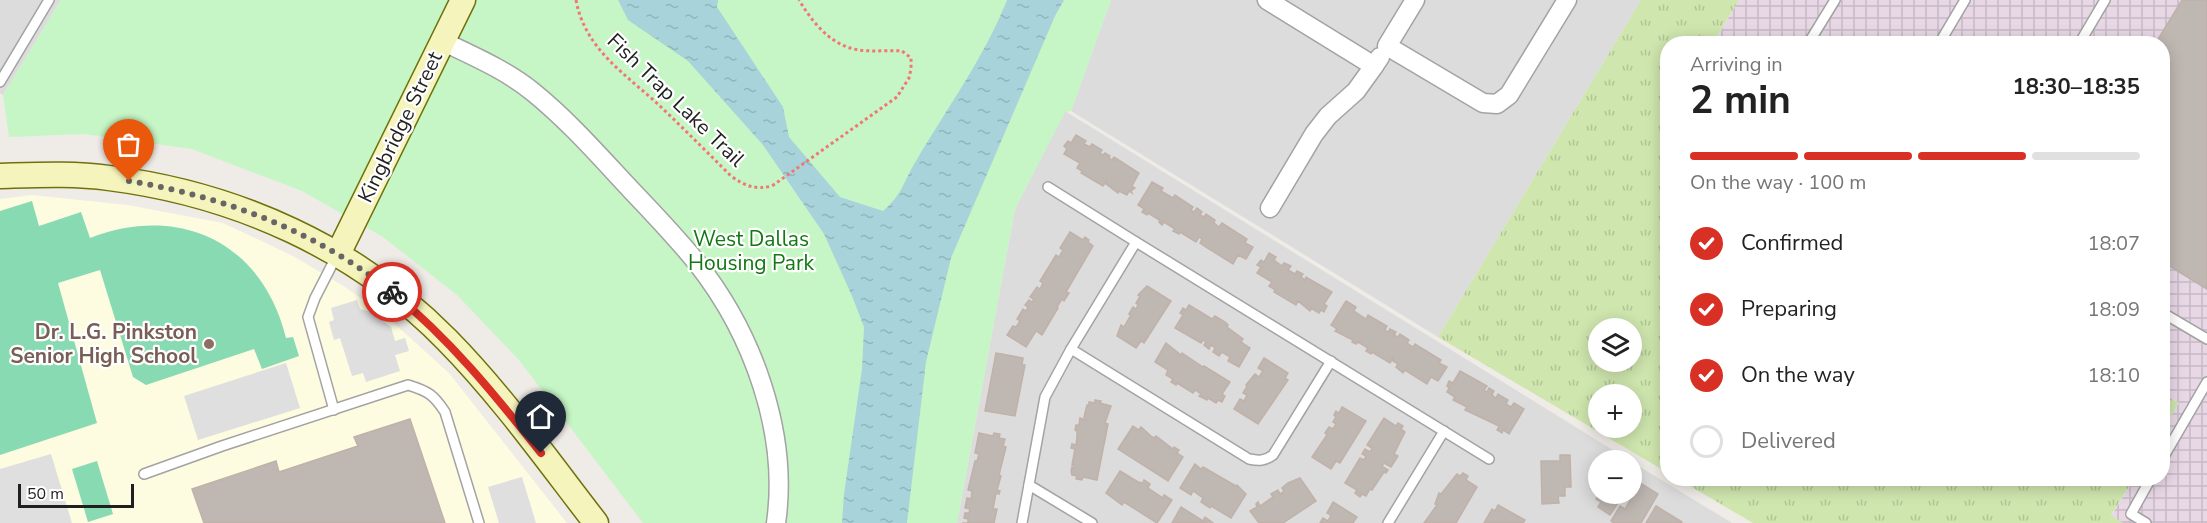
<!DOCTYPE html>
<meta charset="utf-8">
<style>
body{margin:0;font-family:"Nunito Sans",sans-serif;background:#f2f2f2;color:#222;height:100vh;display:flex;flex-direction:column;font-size:22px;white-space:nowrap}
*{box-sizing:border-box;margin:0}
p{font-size:20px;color:#767676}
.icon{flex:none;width:33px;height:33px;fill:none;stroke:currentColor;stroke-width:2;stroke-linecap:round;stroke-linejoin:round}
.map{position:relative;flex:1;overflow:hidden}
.panel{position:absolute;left:1660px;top:36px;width:510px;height:450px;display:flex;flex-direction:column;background:#fff;border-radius:24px;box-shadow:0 3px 15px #0003}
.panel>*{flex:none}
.controls{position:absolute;left:1588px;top:318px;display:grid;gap:12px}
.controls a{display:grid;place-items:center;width:54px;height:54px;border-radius:50%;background:#fff;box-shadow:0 3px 15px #0003;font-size:30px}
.scale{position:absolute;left:18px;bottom:15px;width:116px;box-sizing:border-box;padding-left:6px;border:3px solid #1f1f1f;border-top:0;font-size:16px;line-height:21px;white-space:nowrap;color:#1f1f1f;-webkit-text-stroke:4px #fff;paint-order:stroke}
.pin{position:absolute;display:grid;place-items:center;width:51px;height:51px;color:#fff;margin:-62px -26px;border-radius:50% 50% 50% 0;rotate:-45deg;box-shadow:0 0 6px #0007}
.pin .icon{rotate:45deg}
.courier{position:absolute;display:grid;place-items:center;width:60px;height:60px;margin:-30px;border:4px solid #d93025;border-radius:50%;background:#fff;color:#222;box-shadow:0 2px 8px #0007}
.summary em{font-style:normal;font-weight:700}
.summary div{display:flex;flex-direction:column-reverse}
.summary{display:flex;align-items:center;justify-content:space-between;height:102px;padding:0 30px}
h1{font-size:39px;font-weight:700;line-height:45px}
.bar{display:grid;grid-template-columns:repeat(4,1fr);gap:9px 6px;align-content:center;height:72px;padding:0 30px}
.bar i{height:8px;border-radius:4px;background:#e0e0e0}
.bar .selected{background:#d93025}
.bar p{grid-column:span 4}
ol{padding:0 30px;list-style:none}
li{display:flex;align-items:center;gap:18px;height:66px}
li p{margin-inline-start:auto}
li .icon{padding:6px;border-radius:50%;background:#d93025;color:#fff;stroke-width:4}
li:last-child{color:#767676}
li i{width:33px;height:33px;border:3px solid #e0e0e0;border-radius:50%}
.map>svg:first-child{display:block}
.residential{fill:#dddcdc}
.industrial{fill:url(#industrial-grid)}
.education{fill:#fdfbe0}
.grass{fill:url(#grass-tufts);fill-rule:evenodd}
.park{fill:#c6f6c5}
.pitch{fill:#88dab3}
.parking{fill:#dfdfdf}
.water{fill:url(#water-ripples)}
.building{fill:#bfb7b2;stroke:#c0b1a9;stroke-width:1.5}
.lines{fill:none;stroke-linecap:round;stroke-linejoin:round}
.lane-casing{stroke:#a3a3a3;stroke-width:12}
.street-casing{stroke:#a3a3a3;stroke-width:21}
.secondary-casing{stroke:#6f710b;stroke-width:27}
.path{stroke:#f27674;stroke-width:3;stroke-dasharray:3 3;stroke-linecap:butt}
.lane{stroke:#fff;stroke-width:9}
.street{stroke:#fff;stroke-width:18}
.secondary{stroke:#f6f4bd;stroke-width:24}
.done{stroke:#686665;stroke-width:6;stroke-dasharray:0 10.8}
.route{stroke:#d93025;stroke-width:8}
.education-dot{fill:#8d6e63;stroke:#fff;stroke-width:2}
.labels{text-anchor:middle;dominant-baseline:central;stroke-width:4.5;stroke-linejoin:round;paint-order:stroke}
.street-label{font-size:21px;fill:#1f1f1f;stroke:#fff}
.park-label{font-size:21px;fill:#127812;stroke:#fff}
.education-label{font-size:21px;font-weight:bold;fill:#785e54;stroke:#fff;text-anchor:end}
</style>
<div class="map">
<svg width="2207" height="523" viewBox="0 0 2207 523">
<defs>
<pattern id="industrial-grid" width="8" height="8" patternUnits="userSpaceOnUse" patternTransform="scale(1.5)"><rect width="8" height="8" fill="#e8d8e6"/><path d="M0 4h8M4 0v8" fill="none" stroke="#c7b9c5"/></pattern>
<pattern id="grass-tufts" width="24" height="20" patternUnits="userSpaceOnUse" patternTransform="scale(1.5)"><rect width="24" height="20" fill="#cfe6ae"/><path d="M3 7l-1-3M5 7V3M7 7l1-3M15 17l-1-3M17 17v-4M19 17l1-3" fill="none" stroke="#b1c595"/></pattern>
<pattern id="water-ripples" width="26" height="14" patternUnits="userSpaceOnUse" patternTransform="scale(1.5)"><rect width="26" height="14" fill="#a8d3da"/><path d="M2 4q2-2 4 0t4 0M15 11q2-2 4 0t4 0" fill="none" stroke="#90b5bb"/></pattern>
</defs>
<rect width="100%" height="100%" fill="#efebe6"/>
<!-- residential -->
<g class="residential">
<path d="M0,0h61l-58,95 -3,-2z"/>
<path d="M1111,0h530l-203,337 -367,-226z"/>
<path d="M1065,111l564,349h-30v34h33v-32l100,61h-775l58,-314z"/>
</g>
<!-- industrial -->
<path class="industrial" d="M1739,0h468v523h-84l-12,-7 23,-37 29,-1v-49l16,-26 -16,-9v-350h-450z"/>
<!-- education -->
<path class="education" d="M32,195l96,10 95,18 70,33 52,31 41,29 63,57 118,150h-567v-324z"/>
<!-- grass -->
<g class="grass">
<path d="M1641,0h98l-26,43 -45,1v429l-230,-136zM1599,328h33v34h-33zM1599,394h33v34h-33z"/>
<path d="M2163,394l16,9 -16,26z"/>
<path d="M1678,479h456l-23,36 12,8h-370z"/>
</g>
<!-- park -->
<path class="park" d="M61,0h1050l-40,111 -6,1 -50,97 -58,314h-314l-124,-163 -62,-65 -74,-58 -81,-46 -110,-42 -108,-15 -75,3 -6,-42z"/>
<!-- pitch -->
<g class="pitch">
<path d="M32,201l7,25 42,-14 9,26c90,-35 173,5 196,100l7,-1 6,19 -37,13 -8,-20 -108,36 -13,-8 -33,-107 -42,13 39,140 -97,32v-244z"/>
<path d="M97,461l16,53 -25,8 -16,-53z"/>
</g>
<!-- parking -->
<g class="parking">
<path d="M357,300l3,9 11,3 20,15 4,14 10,-3 4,13 -14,4 5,16 -34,11 -3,-9 -11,3 -12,-38 -6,2 -5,-18 5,-2 -3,-12z"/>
<path d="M286,363l14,45 -102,32 -14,-44z"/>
<path d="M51,454l21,69h-72v-54z"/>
<path d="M522,477l14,46h-37l-11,-36z"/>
</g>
<!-- water -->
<path class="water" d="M618,0h100l-1,7 66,100 6,30 51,60 43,14c20,-17 20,-29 33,-50 31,-53 68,-103 91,-161h57l-9,16 -104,242 -25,104 -19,161h-65l2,-29 18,-125 2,-42 -12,-31 -28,-62 -61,-89 -75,-84 -60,-41z"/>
<!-- building -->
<g class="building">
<path d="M2182,0h25v289l-44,-27v-218h-8z"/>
<path d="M1076,135l10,6 -2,3 6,3 2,-3 10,6 -2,3 3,2 2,-2 5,3 -1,2 3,2 2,-3 25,16 -7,13 3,2 -4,3 1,2 -3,-2 -2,4 -8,-4 -1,2 -12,-9 1,-4 -4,6 -22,-13 1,-2 -5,-3 3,-5 -16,-9 3,-5 -3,-3 4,-5 3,2z"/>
<path d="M1152,182l11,6 -2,3 12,7 2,-3 18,12 -2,3 3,2 3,-4 5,4 -2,3 4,2 2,-3 9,6 -1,3 5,4 3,-4 25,16 -2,4 8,4 -7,12 -8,-4 -5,9 -27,-17 -6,-4 2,-4 -3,-2 -3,5 -16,-10 -1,2 -6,-3 2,-2 -11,-7 -2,3 -3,-3 2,-1 -13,-8 -1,2 -5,-3 2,-3 -6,-4z"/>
<path d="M1070,232l13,8 2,-3 4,3 -1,2 5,4 -27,46 3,1 -5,8 -2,-2 -5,8 1,1 -16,27 -6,-4 -10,16 -19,-12 6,-9 3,1 4,-6 -3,-2 6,-10 3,2 2,-4 -3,-2 4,-5 3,2 2,-3 -4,-2 7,-10 3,2 3,-6 -3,-2 16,-26 3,2 4,-7 -3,-2z"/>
<path d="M1269,253l7,4 -2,3 8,6 2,-3 7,3 -3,4 7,4 2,-3 6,3 -2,3 4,3 1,-3 26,15 -8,12 3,2 -3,6 -3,-2 -2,3 -8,-5 -1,3 -12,-10 -2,4 -22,-13 1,-2 -6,-4 3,-4 -15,-9 4,-6 -4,-2 4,-5 3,2z"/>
<path d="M1147,286l24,15 -27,42 -3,-2 -5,7 -19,-12 4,-11 3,2 7,-12 -2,-1 4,-7 3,2 2,-4 -2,-2 4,-7 -2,-1z"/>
<path d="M1346,301l10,6 -2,4 12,8 2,-4 19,11 -2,4 3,2 2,-3 6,3 -2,3 4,2 2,-3 9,6 -2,3 6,4 2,-3 26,16 -2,3 8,4 -9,14 -7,-4 -4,7 -22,-14 -2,3 -7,-6 2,-3 -5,-3v-3l-3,5 -18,-11 -1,2 -5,-3 2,-3 -10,-6 -2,2 -4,-2 1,-2 -18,-9 2,-2 -6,-4z"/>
<path d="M1189,305l23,14 3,-3 10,6 3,3 -1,2 16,12 -2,3 9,6 -11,19 -11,-6 2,-4 -8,-5 -3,4 -6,-4 2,-4 -4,-3 -2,4 -5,-4 2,-3 -3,-2 -2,3 -26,-15 8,-13 -3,-2 3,-5 3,2z"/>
<path d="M1166,343l15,12 1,-2 21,14 1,-1 26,16 -8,12 3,2 -3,6 -4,-2 -2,3 -8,-5 -1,2 -8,-4 2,-2 -6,-4 -2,3 -16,-10 -1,2 -5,-3 2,-3 -7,-4 2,-5 -13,-8z"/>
<path d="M996,353l27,5 -1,7h3l-10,51 -30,-5z"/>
<path d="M1264,358l24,15 -3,5 3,2 -30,44 -24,-15 6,-10 4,2 3,-6 -4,-2 4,-7 -1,-1 9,-11 4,3 4,-6 -5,-3z"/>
<path d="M1460,371l27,15 -3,4 3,2 2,-4 5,3 -2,4 4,3 2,-4 10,6 -2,4 5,3 3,-4 10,6 -15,25 -6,-4 -1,3 -5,-3 2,-4 -34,-16 2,-3 -14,-7 2,-3 -8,-5 2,-4 -2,-2 2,-5 4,2z"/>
<path d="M1095,400l6,1 -1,2 11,3 -6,17 3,1 -11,56 -14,-3 -1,3 -6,-1 1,-3 -5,-1 -1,-4 1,-4 2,1 1,-2 -3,-1 3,-16 -4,-1 1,-4 4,1 1,-8v-6l-2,-1 1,-5h3l1,-7 6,2 -2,-3 3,-12h2v-3l6,1z"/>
<path d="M1342,407l24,14 -26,42 -4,-2 -5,8 -19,-12 15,-22 -2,-2 4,-6 4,2 3,-5 -3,-2 3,-5 -2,-2 2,-4 3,2z"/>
<path d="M1384,418l12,8 2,-3 5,3 -2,3 4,3 -11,22 4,2 -7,11 -7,-4 -2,3 6,4 -2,3 -2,-1 -12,18 -2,-1 -4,7 -4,-2 -2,3 -5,-4 2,-3 -12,-7 15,-25 4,2 2,-4 -4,-2 3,-5 5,3 2,-4 -5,-3z"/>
<path d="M410,419l35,104h-241l-12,-34 84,-28 3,11 79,-26 -4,-9z"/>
<path d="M1133,426l6,4 2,-3 10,9 3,2 2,-2 17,13 1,-2 5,3 -2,3 6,4 -15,24 -50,-32z"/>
<path d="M979,433l14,3 1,-3 6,1 -1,4 6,1 -2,7 3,1 -7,28 2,1 -4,14 3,1 -1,3 -3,-1 -3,16h4l-3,14h-32h6v-4l-4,-1 1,-5h4l1,-4 -5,-1 2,-10 4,1 1,-8 -4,-1 7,-29h2l2,-7 -4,-1z"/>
<path d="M1560,455h10l1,32h-6v9h-7l1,7 -17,1 -1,-43h19z"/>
<path d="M1195,464l6,5 2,-2 33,19 1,-1 9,9 -15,24 -20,-12 -1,2 -9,-6 2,-4 -10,-7 -2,4 -11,-7z"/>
<path d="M1120,471l18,11 5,1 1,-3 6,4 -2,4 15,10 1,-3 8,5 -15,23 -33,-21 -2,3 -16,-12z"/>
<path d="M1463,473l5,3 -2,4 11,7 -21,36h-32l13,-18 -2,-1 4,-11 2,1 16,-20 3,2z"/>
<path d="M1599,474v19l-8,-5z"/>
<path d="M1300,478l16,23 -33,22h-24l-9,-12 7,-4 -1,-3 2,-2 2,4 13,-9 -2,-3 7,-4 2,4 4,-3 -2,-3 6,-5z"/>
<path d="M1640,483l18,11 -17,29h-27l-3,-2 9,-15 5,3z"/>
<path d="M1600,494h24l-14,21 -12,-8 3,-5 -5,-3z"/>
<path d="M1333,502l24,15 -4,6h-33l3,-5 5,3 3,-6 -4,-2z"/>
<path d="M1498,505l27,15 -2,3h-39l8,-14 3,2z"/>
<path d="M1656,506l26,16 -1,1h-35z"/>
<path d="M1181,507l22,14 2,-4 7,5 -40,1z"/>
</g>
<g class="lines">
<defs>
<g id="lane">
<path d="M1808,44l27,-44"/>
<path d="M1939,44l26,-44"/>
<path d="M2079,44l26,-44"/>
<path d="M0,82l49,-82"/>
<path d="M1048,187l88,55"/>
<path d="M2163,313l44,26"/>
<path d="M1071,349l178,110c10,2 16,2 24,-4l58,-94"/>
<path d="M334,410l-26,-93 7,-19 22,-43"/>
<path d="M2163,458l44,-76"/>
<path d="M144,474l78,-28 186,-61c20,6 26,10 37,27l34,111"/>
<path d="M1029,485l63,38"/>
<path d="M1022,523l23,-126 26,-48 65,-107 353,217"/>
<path d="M1388,523l56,-92"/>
<path d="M2146,523l-15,-9 20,-36"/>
</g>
<g id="street">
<path d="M1267,0l107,66 6,-9"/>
<path d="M1415,0l-28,46 96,57 14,1 12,-9 58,-95"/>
<path d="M442,41c31,15 64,29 91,51 37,30 68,66 100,100 22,23 44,46 64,71 56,71 92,170 79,260"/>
<path d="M1270,208l44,-74 14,-18 28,-25 18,-25"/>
</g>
<g id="secondary">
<path d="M0,176c36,-1 73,-3 109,2 127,16 248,70 338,162 55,56 101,121 149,183"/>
<path d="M338,254l125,-254"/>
</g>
</defs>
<!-- lane casing -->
<use href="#lane" class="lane-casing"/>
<!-- street casing -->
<use href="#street" class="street-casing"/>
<!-- secondary casing -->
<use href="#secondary" class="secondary-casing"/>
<!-- path -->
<path class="path" d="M576,0c9,50 51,75 85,107 24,23 47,46 70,69 14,10 24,14 41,10l125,-89 12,-19 2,-9v-11l-9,-7c-14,-1 -29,1 -43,-1 -28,-4 -46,-27 -60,-50"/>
<!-- lane -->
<use href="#lane" class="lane"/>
<!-- street -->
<use href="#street" class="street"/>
<!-- secondary -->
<use href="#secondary" class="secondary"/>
</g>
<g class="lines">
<!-- done -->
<path class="done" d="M129,181c96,16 187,50 263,111"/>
<!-- route -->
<path class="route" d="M392,292c58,47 103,103 149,161"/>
</g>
<!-- markers -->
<circle class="education-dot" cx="209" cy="344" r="6"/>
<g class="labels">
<!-- street labels -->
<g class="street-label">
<text transform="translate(676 100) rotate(44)">Fish Trap Lake Trail</text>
<text transform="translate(400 127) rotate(-64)">Kingbridge Street</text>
</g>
<!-- park labels -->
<g class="park-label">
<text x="751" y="239">West Dallas<tspan x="751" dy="24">Housing Park</tspan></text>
</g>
<!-- education labels -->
<g class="education-label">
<text x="197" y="332">Dr. L.G. Pinkston<tspan x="197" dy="24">Senior High School</tspan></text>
</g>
</g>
</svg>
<div class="controls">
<a><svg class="icon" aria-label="layers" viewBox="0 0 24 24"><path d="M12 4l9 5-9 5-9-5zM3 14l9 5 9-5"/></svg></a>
<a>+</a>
<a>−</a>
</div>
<div class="scale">50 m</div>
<div class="pin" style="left:129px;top:181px;background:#ea580c"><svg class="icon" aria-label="bag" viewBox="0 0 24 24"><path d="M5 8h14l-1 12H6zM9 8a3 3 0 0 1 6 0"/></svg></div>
<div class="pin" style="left:541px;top:453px;background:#1f2937"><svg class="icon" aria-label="home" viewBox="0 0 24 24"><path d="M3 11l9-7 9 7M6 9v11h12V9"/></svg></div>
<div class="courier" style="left:392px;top:292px"><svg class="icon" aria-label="bike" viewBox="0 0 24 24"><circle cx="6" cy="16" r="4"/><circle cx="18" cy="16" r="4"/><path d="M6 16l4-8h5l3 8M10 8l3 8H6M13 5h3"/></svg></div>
<section class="panel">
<div class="summary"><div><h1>2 min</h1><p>Arriving in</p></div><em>18:30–18:35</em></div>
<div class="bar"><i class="selected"></i><i class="selected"></i><i class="selected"></i><i></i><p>On the way · 100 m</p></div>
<ol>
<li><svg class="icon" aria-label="check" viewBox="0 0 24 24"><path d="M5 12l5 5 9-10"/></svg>Confirmed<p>18:07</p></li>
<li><svg class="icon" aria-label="check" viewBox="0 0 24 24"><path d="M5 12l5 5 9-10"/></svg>Preparing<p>18:09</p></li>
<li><svg class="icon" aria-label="check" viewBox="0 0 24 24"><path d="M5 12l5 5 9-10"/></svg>On the way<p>18:10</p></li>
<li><i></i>Delivered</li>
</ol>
</section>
</div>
